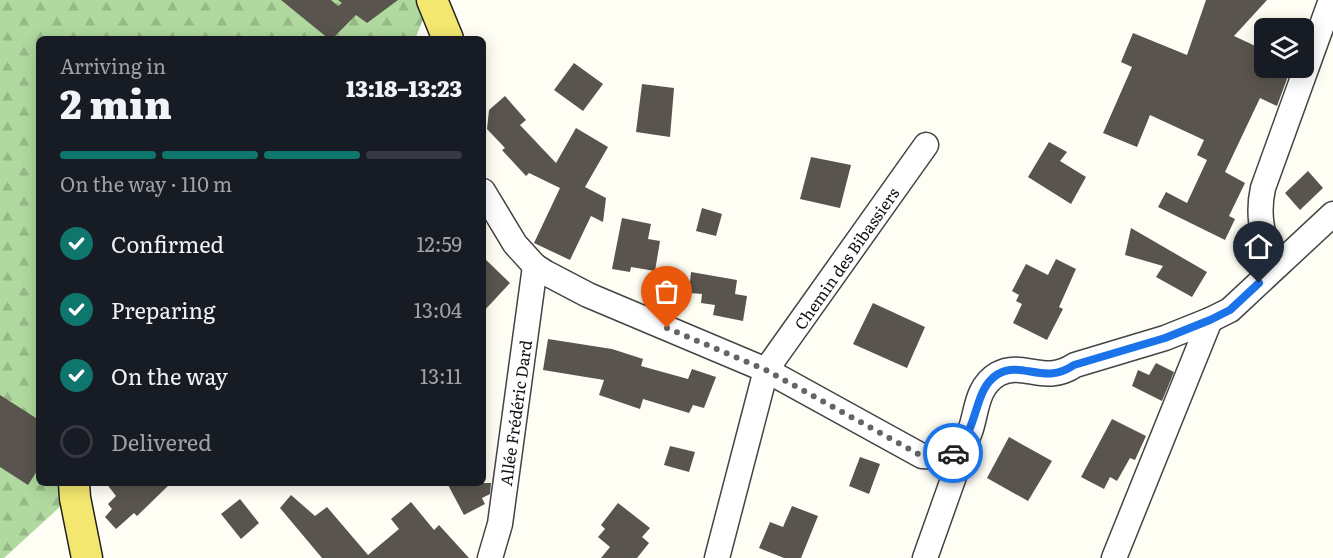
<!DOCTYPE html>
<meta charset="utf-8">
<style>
body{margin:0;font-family:Literata,serif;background:#20242c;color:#f1f3f6;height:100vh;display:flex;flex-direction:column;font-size:22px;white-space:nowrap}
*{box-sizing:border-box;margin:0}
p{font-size:20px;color:#9ea1a6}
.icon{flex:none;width:33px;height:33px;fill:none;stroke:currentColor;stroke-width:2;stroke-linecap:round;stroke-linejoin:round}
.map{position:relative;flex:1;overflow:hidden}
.side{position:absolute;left:36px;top:36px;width:450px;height:450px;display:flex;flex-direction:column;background:#171b24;border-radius:9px;box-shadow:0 3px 15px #0003}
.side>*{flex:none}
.buttons{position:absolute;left:1254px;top:18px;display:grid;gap:12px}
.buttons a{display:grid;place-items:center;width:60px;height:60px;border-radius:9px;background:#171b24;box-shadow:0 3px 15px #0003;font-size:30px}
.pin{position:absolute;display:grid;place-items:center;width:51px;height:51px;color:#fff;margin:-62px -26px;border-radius:50% 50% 50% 0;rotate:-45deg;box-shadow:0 0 6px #0007}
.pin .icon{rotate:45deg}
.courier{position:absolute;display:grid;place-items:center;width:60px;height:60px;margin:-30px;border:4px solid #1a73e8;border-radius:50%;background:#fff;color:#222;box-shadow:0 2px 8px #0007}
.summary em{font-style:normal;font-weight:800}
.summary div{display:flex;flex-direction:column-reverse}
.summary{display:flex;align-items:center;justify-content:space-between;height:102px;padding:0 24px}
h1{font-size:39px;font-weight:800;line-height:45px}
.bar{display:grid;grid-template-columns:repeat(4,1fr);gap:9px 6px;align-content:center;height:72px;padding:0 24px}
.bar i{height:8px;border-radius:4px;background:#363941}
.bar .selected{background:#0f766e}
.bar p{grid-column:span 4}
ol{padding:0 24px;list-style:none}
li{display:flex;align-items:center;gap:18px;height:66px}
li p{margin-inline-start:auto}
li .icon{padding:6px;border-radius:50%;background:#0f766e;color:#fff;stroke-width:4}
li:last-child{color:#9ea1a6}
li i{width:33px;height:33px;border:3px solid #363941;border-radius:50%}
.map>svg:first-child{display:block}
.forest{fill:url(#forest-firs)}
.building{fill:#59544d}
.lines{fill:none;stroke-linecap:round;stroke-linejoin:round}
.minor-casing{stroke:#444;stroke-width:27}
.major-casing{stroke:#222;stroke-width:33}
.minor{stroke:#fff;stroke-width:24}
.major{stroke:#f3e770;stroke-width:30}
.done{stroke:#646461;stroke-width:6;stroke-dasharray:0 10.8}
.route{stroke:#1a73e8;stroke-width:8}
.labels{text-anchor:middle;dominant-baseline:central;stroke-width:6;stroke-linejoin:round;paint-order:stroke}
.street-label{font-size:16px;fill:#111;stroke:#fff}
</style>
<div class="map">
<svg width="1333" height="558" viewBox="0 0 1333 558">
<defs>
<pattern id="forest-firs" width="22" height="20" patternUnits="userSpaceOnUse" patternTransform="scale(1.5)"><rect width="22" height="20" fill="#afd99e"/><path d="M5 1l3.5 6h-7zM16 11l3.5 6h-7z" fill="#96b987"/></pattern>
</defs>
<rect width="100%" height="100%" fill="#fffef5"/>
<!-- forest -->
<path class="forest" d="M0,0h431l-16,39h-376v444h47l-82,75h-4z"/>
<!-- building -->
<g class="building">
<path d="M281,0h50l7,6 4,-3 -4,-3h60l-31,23 -11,-8 -24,24h-3z"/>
<path d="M1206,0h61l-33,36 30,14v18h27l-14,38 -17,-8 -35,74 20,11 -16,33 6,3 -10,21 -67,-33 8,-15 21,11 20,-43 -10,-5 7,-15 -54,-25 -13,32 -34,-14 29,-66 -11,-5 12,-29 54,22z"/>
<path d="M574,63l29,21 -20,27 -29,-21z"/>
<path d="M642,84l32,4 -4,49 -34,-5z"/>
<path d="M505,96l21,24 -6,5 36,38 20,-35 32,19 -23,40 21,11 -3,24 -12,-6 -21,44 -36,-17 26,-55 -31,-15 -3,3 -24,-26 3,-2 -18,-19 2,-19z"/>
<path d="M1049,142l18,10 -7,9 26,16 -15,27 -43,-27z"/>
<path d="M811,157l40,8 -11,43 -40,-9z"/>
<path d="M1308,171l15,17 -23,22 -15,-17z"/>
<path d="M702,208l20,6 -6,22 -20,-5z"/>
<path d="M622,218l29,6 -3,15 12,2 -5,30 -24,-4 -1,5 -18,-3z"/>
<path d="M1131,228l76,44 -15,25 -36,-20 7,-11 -38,-11z"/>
<path d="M483,257l27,26 -27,29z"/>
<path d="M1056,259l20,10 -17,38 4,2 -16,31 -34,-17 9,-19 -6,-3 3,-6 -7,-4 14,-27 22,11z"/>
<path d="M691,272l46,8 -2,14 12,2 -4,25 -30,-6 2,-10 -14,-2 1,-9 -13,-1z"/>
<path d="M873,303l52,24 -18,41 -54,-24z"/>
<path d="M548,339l64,10 31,10 -2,7 47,13 4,-10 24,8 -12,31 -11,-3 -4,8 -46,-14 -3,10 -41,-14 5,-15 -61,-10z"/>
<path d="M1156,363l18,9 -12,29 -30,-15 6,-16 11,5z"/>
<path d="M0,395l39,25v48l-11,17 -28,-18z"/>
<path d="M1112,419l34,17 -11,24 -5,-2 -13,23 -7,-4 -6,12 -23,-12z"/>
<path d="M1009,437l43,24 -24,40 -41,-23z"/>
<path d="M670,446l25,6 -6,20 -25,-7z"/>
<path d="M860,457l20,7 -11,30 -20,-8z"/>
<path d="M106,483h65l-34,33 -3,-3 -18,16 -11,-12 7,-8 -4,-5 8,-8z"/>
<path d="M447,483h44l-1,11 -8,4 3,6 -21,11z"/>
<path d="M291,495l24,21 12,-9 41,48 31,-26 -8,-10 20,-17 23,28 5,-5 30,33h-147l-42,-50z"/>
<path d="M240,499l19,24 -18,16 -20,-25z"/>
<path d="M618,503l32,25 -8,9 7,6 -12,15h-36l9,-11 -12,-10 7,-8 -4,-4z"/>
<path d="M792,506l26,10 -17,42h-17l-25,-10 11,-26 13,5z"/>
</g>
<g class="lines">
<defs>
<g id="minor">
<path d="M483,191l32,53 20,22 11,7 42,22 178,75 156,86c72,5 36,-59 76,-82 25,-14 46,12 77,-9l90,-27 45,-18 20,-10 103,-96"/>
<path d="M1273,269c-8,-30 -17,-49 -10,-81l68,-188"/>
<path d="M490,558l10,-34 35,-258"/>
<path d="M717,558l49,-188 160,-225"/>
<path d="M925,558l42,-118"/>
<path d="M1114,558l96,-238"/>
</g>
<g id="major">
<path d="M432,0l16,39"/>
<path d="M74,483l1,15 12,60"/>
</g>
</defs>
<!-- minor casing -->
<use href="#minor" class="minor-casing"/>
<!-- major casing -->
<use href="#major" class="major-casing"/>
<!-- minor -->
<use href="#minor" class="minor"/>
<!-- major -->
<use href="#major" class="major"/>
</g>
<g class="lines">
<!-- done -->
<path class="done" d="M667,328l99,42 156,86 15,1 16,-4"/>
<!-- route -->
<path class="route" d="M953,453c27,-23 19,-63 45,-79 24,-14 46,12 76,-9l91,-27 45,-18 20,-10 29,-27"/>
</g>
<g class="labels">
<!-- street labels -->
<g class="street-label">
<text transform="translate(846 258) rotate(-55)">Chemin des Bibassiers</text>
<text transform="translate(515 413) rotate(-82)">Allée Frédéric Dard</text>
</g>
</g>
</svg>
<div class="buttons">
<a><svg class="icon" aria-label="layers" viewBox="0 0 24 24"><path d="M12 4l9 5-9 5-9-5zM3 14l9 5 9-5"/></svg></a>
</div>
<div class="pin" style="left:667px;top:328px;background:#ea580c"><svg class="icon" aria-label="bag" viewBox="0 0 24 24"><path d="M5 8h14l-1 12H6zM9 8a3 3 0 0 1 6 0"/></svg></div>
<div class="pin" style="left:1259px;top:283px;background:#1f2937"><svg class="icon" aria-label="home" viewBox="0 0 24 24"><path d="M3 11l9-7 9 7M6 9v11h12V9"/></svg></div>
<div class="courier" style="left:953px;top:453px"><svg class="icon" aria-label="car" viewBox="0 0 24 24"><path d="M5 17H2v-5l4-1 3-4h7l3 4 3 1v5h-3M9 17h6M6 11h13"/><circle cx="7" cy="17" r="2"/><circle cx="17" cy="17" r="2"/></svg></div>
<section class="side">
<div class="summary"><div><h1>2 min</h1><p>Arriving in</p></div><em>13:18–13:23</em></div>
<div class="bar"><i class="selected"></i><i class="selected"></i><i class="selected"></i><i></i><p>On the way · 110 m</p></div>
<ol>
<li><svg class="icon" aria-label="check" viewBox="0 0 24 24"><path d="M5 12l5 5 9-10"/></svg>Confirmed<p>12:59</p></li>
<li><svg class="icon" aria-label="check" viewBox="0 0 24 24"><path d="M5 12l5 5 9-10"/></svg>Preparing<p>13:04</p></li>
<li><svg class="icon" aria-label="check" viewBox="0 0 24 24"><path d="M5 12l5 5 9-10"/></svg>On the way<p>13:11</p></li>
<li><i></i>Delivered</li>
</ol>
</section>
</div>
